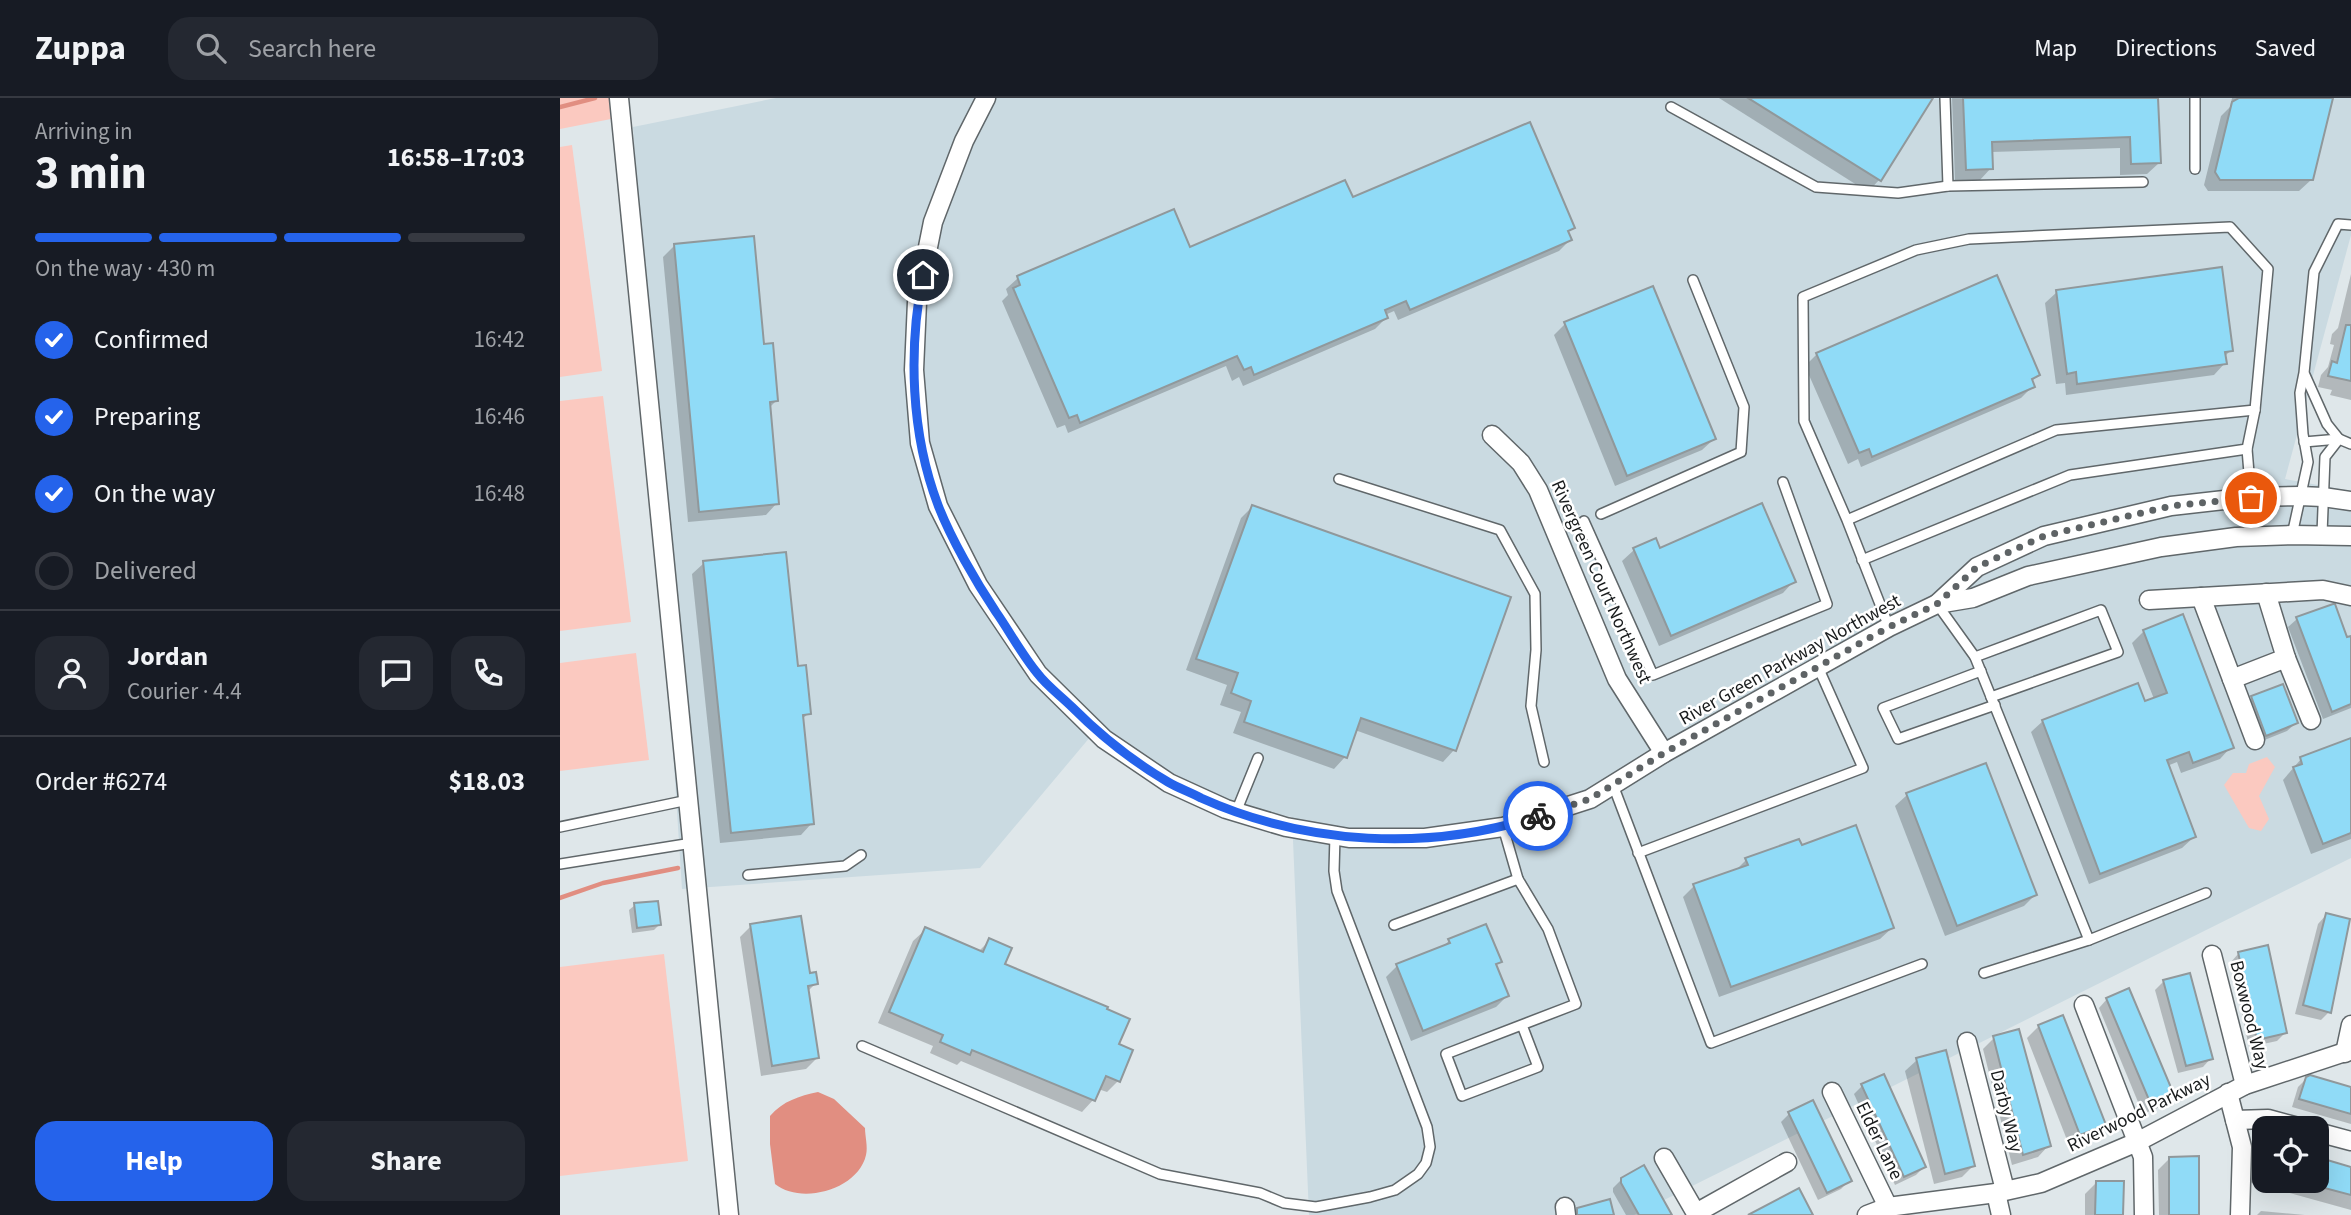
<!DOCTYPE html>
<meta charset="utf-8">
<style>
body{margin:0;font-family:"Source Sans 3",sans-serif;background:#242831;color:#f1f3f6;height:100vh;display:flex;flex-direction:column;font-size:26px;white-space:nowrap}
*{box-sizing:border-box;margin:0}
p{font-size:23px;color:#9ea1a6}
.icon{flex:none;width:38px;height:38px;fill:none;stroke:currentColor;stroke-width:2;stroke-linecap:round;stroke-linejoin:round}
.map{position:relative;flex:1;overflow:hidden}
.panel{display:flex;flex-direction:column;background:#171b24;width:560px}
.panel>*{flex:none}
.buttons{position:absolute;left:1692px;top:1018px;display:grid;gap:14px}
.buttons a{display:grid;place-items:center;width:77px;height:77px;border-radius:14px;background:#171b24;box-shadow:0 7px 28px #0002;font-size:35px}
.pin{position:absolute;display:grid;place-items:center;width:60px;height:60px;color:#fff;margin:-30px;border:4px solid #fff;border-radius:50%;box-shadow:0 2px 7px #0007}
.courier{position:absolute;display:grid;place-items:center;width:70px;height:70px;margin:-35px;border:5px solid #2563eb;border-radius:50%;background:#fff;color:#222;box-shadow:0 2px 9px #0007}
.head em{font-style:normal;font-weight:700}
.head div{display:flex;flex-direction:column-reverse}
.head{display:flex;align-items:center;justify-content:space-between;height:119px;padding:0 35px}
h1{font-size:46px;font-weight:700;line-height:52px}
.bar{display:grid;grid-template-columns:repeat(4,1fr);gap:10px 7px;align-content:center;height:84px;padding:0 35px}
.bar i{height:9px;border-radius:5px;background:#363941}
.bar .active{background:#2563eb}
.bar p{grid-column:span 4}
.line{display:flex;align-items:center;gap:18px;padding:0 35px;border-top:2px solid #363941}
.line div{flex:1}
.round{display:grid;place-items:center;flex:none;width:74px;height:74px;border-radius:21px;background:#242831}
ol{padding:0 35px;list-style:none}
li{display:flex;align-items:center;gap:21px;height:77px}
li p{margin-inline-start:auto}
li .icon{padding:7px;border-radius:50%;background:#2563eb;color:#fff;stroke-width:4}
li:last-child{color:#9ea1a6}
li i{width:38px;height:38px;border:4px solid #363941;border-radius:50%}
.cta{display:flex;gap:14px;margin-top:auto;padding:14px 35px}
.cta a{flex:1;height:80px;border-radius:21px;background:#2563eb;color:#fff;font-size:28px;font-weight:700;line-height:80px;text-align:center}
.cta a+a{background:#242831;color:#f1f3f6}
header{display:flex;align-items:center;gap:42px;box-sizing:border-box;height:98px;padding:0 35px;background:#171b24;border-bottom:2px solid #363941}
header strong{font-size:33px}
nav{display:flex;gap:38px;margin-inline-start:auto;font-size:24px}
.search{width:490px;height:63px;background:#242831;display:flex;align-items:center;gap:18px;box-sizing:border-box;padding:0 24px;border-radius:21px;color:#9ea1a6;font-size:26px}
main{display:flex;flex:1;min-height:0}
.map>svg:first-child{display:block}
.built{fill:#cadae1}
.green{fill:#fbc9c0}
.water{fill:#e18e81}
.shadow{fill:#0003}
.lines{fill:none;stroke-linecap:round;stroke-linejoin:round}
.stream{stroke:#e18e81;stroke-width:4.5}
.building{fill:#90dbf7;stroke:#90989b;stroke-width:2}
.service-casing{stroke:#60676a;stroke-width:12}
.minor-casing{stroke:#60676a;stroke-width:21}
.service{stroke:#fff;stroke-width:9}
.minor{stroke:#fff;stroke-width:18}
.done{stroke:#5e6365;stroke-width:7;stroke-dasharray:0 12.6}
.route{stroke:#2563eb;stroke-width:9}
.labels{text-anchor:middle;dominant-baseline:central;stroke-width:5;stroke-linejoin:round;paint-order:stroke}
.street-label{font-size:19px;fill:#191c1d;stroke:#fff}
</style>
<header>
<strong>Zuppa</strong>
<div class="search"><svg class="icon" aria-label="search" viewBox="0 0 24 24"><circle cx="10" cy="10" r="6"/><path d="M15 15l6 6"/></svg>Search here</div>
<nav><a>Map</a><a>Directions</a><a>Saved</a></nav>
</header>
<main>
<section class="panel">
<div class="head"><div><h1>3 min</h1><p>Arriving in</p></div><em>16:58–17:03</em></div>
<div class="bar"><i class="active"></i><i class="active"></i><i class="active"></i><i></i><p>On the way · 430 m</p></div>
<ol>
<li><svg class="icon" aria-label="check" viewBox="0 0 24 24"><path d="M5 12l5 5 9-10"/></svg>Confirmed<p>16:42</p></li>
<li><svg class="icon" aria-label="check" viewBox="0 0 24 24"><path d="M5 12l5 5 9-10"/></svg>Preparing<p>16:46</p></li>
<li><svg class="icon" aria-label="check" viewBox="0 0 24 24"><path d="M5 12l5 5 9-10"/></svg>On the way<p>16:48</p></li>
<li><i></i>Delivered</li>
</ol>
<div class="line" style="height:126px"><a class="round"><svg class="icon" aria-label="person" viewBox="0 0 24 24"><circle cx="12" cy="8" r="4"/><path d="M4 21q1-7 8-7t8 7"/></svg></a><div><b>Jordan</b><p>Courier · 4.4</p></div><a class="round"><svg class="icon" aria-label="chat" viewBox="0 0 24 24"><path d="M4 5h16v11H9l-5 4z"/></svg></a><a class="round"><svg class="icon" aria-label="phone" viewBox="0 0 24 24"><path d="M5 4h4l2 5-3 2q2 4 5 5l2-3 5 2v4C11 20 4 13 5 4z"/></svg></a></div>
<div class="line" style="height:91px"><div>Order #6274</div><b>$18.03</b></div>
<div class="cta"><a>Help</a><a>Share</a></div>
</section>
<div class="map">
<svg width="1791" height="1117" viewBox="0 0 1791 1117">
<rect width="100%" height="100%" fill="#dfe7ea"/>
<!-- built -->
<path class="built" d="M216,0h1575v137l-66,244 66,12v367l-717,357h-325l-17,-398 -66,-13 -62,-17 -68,-57 -116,138 -298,21 -49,-762z"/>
<!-- green -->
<g class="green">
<path d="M0,0h49l2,21 -51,10z"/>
<path d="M12,47l30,226 -42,6v-230z"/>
<path d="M43,298l28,226 -71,9v-230z"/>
<path d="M76,555l13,107 -89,11v-108z"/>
<path d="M1707,659l8,10 -16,29 10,23 -8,12 -12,-3 -25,-43 9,-12h13l3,-9z"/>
<path d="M104,856l24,207 -128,15v-209z"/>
</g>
<!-- water -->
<path class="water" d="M258,994l16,7 31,29c0,8 3,19 1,27 -8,35 -65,50 -91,29l-5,-40v-28c13,-15 29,-20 48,-24z"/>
<!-- shadow -->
<g class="shadow">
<path d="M1159,0h212l-52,82 -11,12z"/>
<path d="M1392,0h205l2,65 -12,11 -27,1v-27l-129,4v16l-11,12 -25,1z"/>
<path d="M1672,0h99l-20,82 -12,11h-91l-4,-6 17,-69 9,-9z"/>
<path d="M792,102l221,27 -6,6 3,7 -11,11 -161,69 -4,-9 -9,4 1,3 -11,11 -132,57 -4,-9 -7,4 -6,-15 -158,67 -3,-8 -8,3 -55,-127 6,-6 -2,-6 12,-11 171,-29z"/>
<path d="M114,148l89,100 13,55 -8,8 9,94 -11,12 -78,7 -25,-265z"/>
<path d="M1791,176v126l-21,-5 2,-5 -14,-3 3,-12 7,-8 6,-22 -4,-1 2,-10 6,-6z"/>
<path d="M1497,194l174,58 -7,7 1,6 -11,12 -148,20 -1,-12 -9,1 -11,-81z"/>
<path d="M1005,226l149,115 -12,11 -87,36 -61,-151z"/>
<path d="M1257,256l221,21 -7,7 2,4 -12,12 -160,69 -3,-8 -10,5 -43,-98z"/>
<path d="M692,409l202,243 -11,12 -88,-32 -10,27 -11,12 -101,-36 8,-21 -21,-7 7,-20 -41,-15 55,-152z"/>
<path d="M1095,442l4,10 135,31 -11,12 -124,53 -37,-85 12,-11z"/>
<path d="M144,465l92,105 13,45 -8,7 11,103 -11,12 -81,8 -28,-269z"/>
<path d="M1774,508l17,43v59l-28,11 -35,-92 9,-8z"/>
<path d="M1584,533l87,116 -11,12 -39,14 -4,-11 -10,4 27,71 -12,11 -93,36 -58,-152 12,-11 101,-18 10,-4 -22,-56z"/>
<path d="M1722,588l14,37 -9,8 -30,12 -14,-37 9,-8z"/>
<path d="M1791,642v99l-40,15 -28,-74 18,-21z"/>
<path d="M1425,667l50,130 -11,11 -79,30 -50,-130 12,-11z"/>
<path d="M1241,749l91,81 -12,11 -161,58 -36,-100 11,-11 41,-15 11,-11z"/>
<path d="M75,807l24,20 -5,5 -22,3 -3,-23z"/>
<path d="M1766,817l3,97 -8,8 -26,-6 23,-90z"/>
<path d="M191,828l65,57 -9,9 10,66 -11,11 -45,7 -21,-139z"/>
<path d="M365,832l53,22 11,-11 14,24 115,116 -11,11 -9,-3 -5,11 -11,12 -121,-51 -4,4 -27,-12 3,-7 -55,-23 35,-82z"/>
<path d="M889,843l51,20 -5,5 12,30 -11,11 -85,34 -25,-64 11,-11 44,-18z"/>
<path d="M1679,855l46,80 -8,8 -28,6 -18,-85z"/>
<path d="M1604,883l47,77 -8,9 -25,6 -23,-83z"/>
<path d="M1547,901l66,97 -8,9 -22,9 -44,-106z"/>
<path d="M1479,928l65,98 -12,12 -23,9 -42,-107z"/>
<path d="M1434,940l55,107 -11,12 -26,8 -29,-116z"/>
<path d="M1357,962l56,106 -11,11 -28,7 -29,-113z"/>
<path d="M1747,980l44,11v35l-59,-17 6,-20z"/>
<path d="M1302,988l62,81 -8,8 -21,10 -41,-91z"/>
<path d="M1229,1016l61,66 -9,9 -23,11 -37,-78z"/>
<path d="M1699,1045l5,2v36h53v-22l34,9v42l-109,-30 6,-26z"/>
<path d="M1610,1060l28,57h-39l-1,-45z"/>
<path d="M1062,1081l48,36h-44l-13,-23v-4z"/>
<path d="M1537,1084l25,33h-37v-21z"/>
<path d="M1701,1113l44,4h-48z"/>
</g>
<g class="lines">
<!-- stream -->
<g class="stream">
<path d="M0,9l35,-9"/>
<path d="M0,800l43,-15 75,-15"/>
</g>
</g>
<!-- building -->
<g class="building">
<path d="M1188,0h185l-52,83z"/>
<path d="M1403,0h195l3,65 -30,1 -1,-27 -138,5 1,27 -27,1z"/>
<path d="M1679,0h94l-20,82h-93l-5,-8 17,-70z"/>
<path d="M970,24l45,106 -7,3 4,9 -162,70 -4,-9 -21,9 3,8 -134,57 -3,-8 -7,3 -7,-14 -157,67 -3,-8 -8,3 -56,-130 7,-3 -3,-9 157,-67 16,38 155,-67 8,17z"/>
<path d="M194,138l10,108 9,-1 5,58 -8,1 9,102 -80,8 -25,-268z"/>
<path d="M1662,169l11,84 -8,1 2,12 -150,20 -1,-12 -9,2 -11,-84z"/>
<path d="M1437,177l43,100 -8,4 3,8 -163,70 -3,-8 -10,4 -43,-100z"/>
<path d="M1093,188l63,153 -89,37 -63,-154z"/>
<path d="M1786,227h5v56l-23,-5 4,-15 5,2z"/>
<path d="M1202,405l34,79 -125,54 -38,-88 23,-10 4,10z"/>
<path d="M692,407l259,92 -55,154 -95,-33 -14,40 -103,-36 7,-21 -20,-8 7,-20 -42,-14z"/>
<path d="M226,454l12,114 8,-1 5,49 -8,1 11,109 -83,9 -28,-272z"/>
<path d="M1773,506h2l12,33 4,-1v68l-19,8 -36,-95z"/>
<path d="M1623,516l51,134 -41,15 -4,-11 -22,8 29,77 -96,37 -58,-154 96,-37 7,18 22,-8 -24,-63z"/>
<path d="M1723,586l15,39 -32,13 -15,-40z"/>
<path d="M1791,640v95l-28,11 -30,-77 9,-3 -2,-7z"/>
<path d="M1426,665l51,132 -80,31 -51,-133z"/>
<path d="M1296,727l38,103 -163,59 -38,-103 55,-19 -3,-7 54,-19 3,6z"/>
<path d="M98,803l3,24 -24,3 -3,-25z"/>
<path d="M1766,815l24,6 -19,94 -28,-8z"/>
<path d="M241,818l9,57 6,-1 2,12 -10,2 11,72 -47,8 -22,-142z"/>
<path d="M926,826l16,38 -6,2 13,32 -86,35 -27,-67 54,-21 -2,-4z"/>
<path d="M365,829l58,25 6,-14 23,10 -7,16 103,43 -1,2 23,10 -11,25 14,6 -13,32 -14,-6 -11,25 -123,-51 -2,5 -30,-13 3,-7 -54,-23z"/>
<path d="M1708,847l19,88 -30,7 -19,-88z"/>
<path d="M1630,875l23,86 -27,7 -23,-86z"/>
<path d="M1569,890l46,109 -23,10 -46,-109z"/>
<path d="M1503,917l43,110 -26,10 -42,-110z"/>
<path d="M1459,931l32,117 -28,9 -30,-119z"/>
<path d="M1386,952l29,116 -30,8 -29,-116z"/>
<path d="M1324,976l42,93 -22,10 -43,-93z"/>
<path d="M1750,977l41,12v27l-52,-15 7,-22z"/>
<path d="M1253,1002l39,81 -25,12 -39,-81z"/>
<path d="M1701,1035l3,1v38l-11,-4z"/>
<path d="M1639,1058v59h-30v-58z"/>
<path d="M1757,1059l34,10v28l-34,-9z"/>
<path d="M1084,1067l28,50h-33l-18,-32v-5z"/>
<path d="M1536,1083h28l-1,34h-28z"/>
<path d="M1239,1090l14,27h-65z"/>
<path d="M1050,1101l4,16h-37v-7z"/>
</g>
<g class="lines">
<defs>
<g id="service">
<path d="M1385,0l3,88"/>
<path d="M1111,9l145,80 82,6 50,-7 195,-4"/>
<path d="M1635,71v-71"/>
<path d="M1745,277l22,49 12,15"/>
<path d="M1744,344l35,-3 12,5"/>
<path d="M1687,351l4,48"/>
<path d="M779,381l161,51 35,64 1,56 -5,56 13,56"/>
<path d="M1041,416l140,-62 3,-45 -51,-127"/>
<path d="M1287,422l-43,-99 -1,-124 113,-47 53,-11 261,-12 38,42 -13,141 -199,20 -209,90 42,107"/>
<path d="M1024,423l69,154 174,-71 -44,-122"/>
<path d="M1762,436l3,-77 14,-18"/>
<path d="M1732,437l16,-73 -5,-28 -3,-41 4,-20 10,-101 24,-48 13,1"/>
<path d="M1302,462l208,-85 177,-26 8,-39"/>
<path d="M1377,506l38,53 114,283 117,-47"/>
<path d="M1415,559l126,-47 17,42 -127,45"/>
<path d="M1421,573l-98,37 15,31 97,-34"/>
<path d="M1053,687l98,258 211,-79"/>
<path d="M676,714l22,-54"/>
<path d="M0,729l128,-27"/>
<path d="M1078,755l225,-85 -45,-101"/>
<path d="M0,766l132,-21"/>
<path d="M188,777l97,-9 16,-11"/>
<path d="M958,781l30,50 28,75 -130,50 16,42 76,-29 -16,-42"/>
<path d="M834,827l124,-46 -15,-52"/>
<path d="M1424,875l105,-33"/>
<path d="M302,948l298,128 100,19 24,10 32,4 54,-10 25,-7 23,-16 8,-11 4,-16 -3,-20 -90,-236 -3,-20 1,-35"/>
</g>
<g id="minor">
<path d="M59,0l110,1117"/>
<path d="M426,0l-22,43 -31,81 -16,80 -3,68 6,73 18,63 40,79 60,89 66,65 65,44 57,26 60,18 63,11h76l78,-11 87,-28 74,-46 225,-126 48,-23 36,-6 55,-22 133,-29 75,-10 56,-2 59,1"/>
<path d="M932,337l29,28 17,27 79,189 47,74"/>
<path d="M1641,499l54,143"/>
<path d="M1589,502l174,-10 28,6"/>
<path d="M1377,506l40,-37 67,-31 127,-30 80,-9 49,-1 23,1 28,4"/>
<path d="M1726,560l25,62"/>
<path d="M1672,581l54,-21 -20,-65"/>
<path d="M1652,857l33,130"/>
<path d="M1524,907l59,152 1,58"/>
<path d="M1407,944l38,148"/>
<path d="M1785,955l6,-28"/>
<path d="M1272,994l56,115"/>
<path d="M1668,995l14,54 -2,68"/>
<path d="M1675,1022l33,-1 38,10"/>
<path d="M1757,1034l34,9"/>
<path d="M1104,1060l33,57"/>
<path d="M1436,1095l5,22"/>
<path d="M1005,1109l1,8"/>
<path d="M1136,1115l91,-51"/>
<path d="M1307,1117l21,-8 108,-14 45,-10 96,-41 108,-57 106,-35"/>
</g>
</defs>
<!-- service casing -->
<use href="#service" class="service-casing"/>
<!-- minor casing -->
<use href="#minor" class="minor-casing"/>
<!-- service -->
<use href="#service" class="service"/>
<!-- minor -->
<use href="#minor" class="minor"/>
</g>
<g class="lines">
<!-- done -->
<path class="done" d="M978,718l52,-17 74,-46 225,-126 48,-23 40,-37 67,-31 127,-30 80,-8"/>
<!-- route -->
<path class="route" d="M363,177c-15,75 -12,159 15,230 13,34 38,77 58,107 14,20 26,43 42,62 9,12 23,22 34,33 29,29 60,54 96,75 10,6 22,10 33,16 105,47 228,54 337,18"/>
</g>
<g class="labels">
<!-- street labels -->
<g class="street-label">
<text transform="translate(1041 484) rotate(66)">Rivergreen Court Northwest</text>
<text transform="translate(1230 562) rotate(-29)">River Green Parkway Northwest</text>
<text transform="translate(1689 917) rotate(76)">Boxwood Way</text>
<text transform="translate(1446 1013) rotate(76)">Darby Way</text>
<text transform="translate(1579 1015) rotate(-26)">Riverwood Parkway</text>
<text transform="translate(1319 1043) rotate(64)">Elder Lane</text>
</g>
</g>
</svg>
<div class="buttons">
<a><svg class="icon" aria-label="locate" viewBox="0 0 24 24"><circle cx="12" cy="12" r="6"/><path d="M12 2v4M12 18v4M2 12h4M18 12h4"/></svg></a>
</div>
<div class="pin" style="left:1691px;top:400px;background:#ea580c"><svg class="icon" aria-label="bag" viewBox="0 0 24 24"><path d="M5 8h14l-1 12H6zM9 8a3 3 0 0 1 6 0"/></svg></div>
<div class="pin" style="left:363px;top:177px;background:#1f2937"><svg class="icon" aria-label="home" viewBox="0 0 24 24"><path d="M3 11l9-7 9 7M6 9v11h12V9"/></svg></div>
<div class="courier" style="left:978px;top:718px"><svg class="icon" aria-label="bike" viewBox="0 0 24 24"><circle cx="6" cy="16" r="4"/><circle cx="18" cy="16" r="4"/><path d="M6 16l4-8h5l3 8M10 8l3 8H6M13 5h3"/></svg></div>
</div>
</main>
